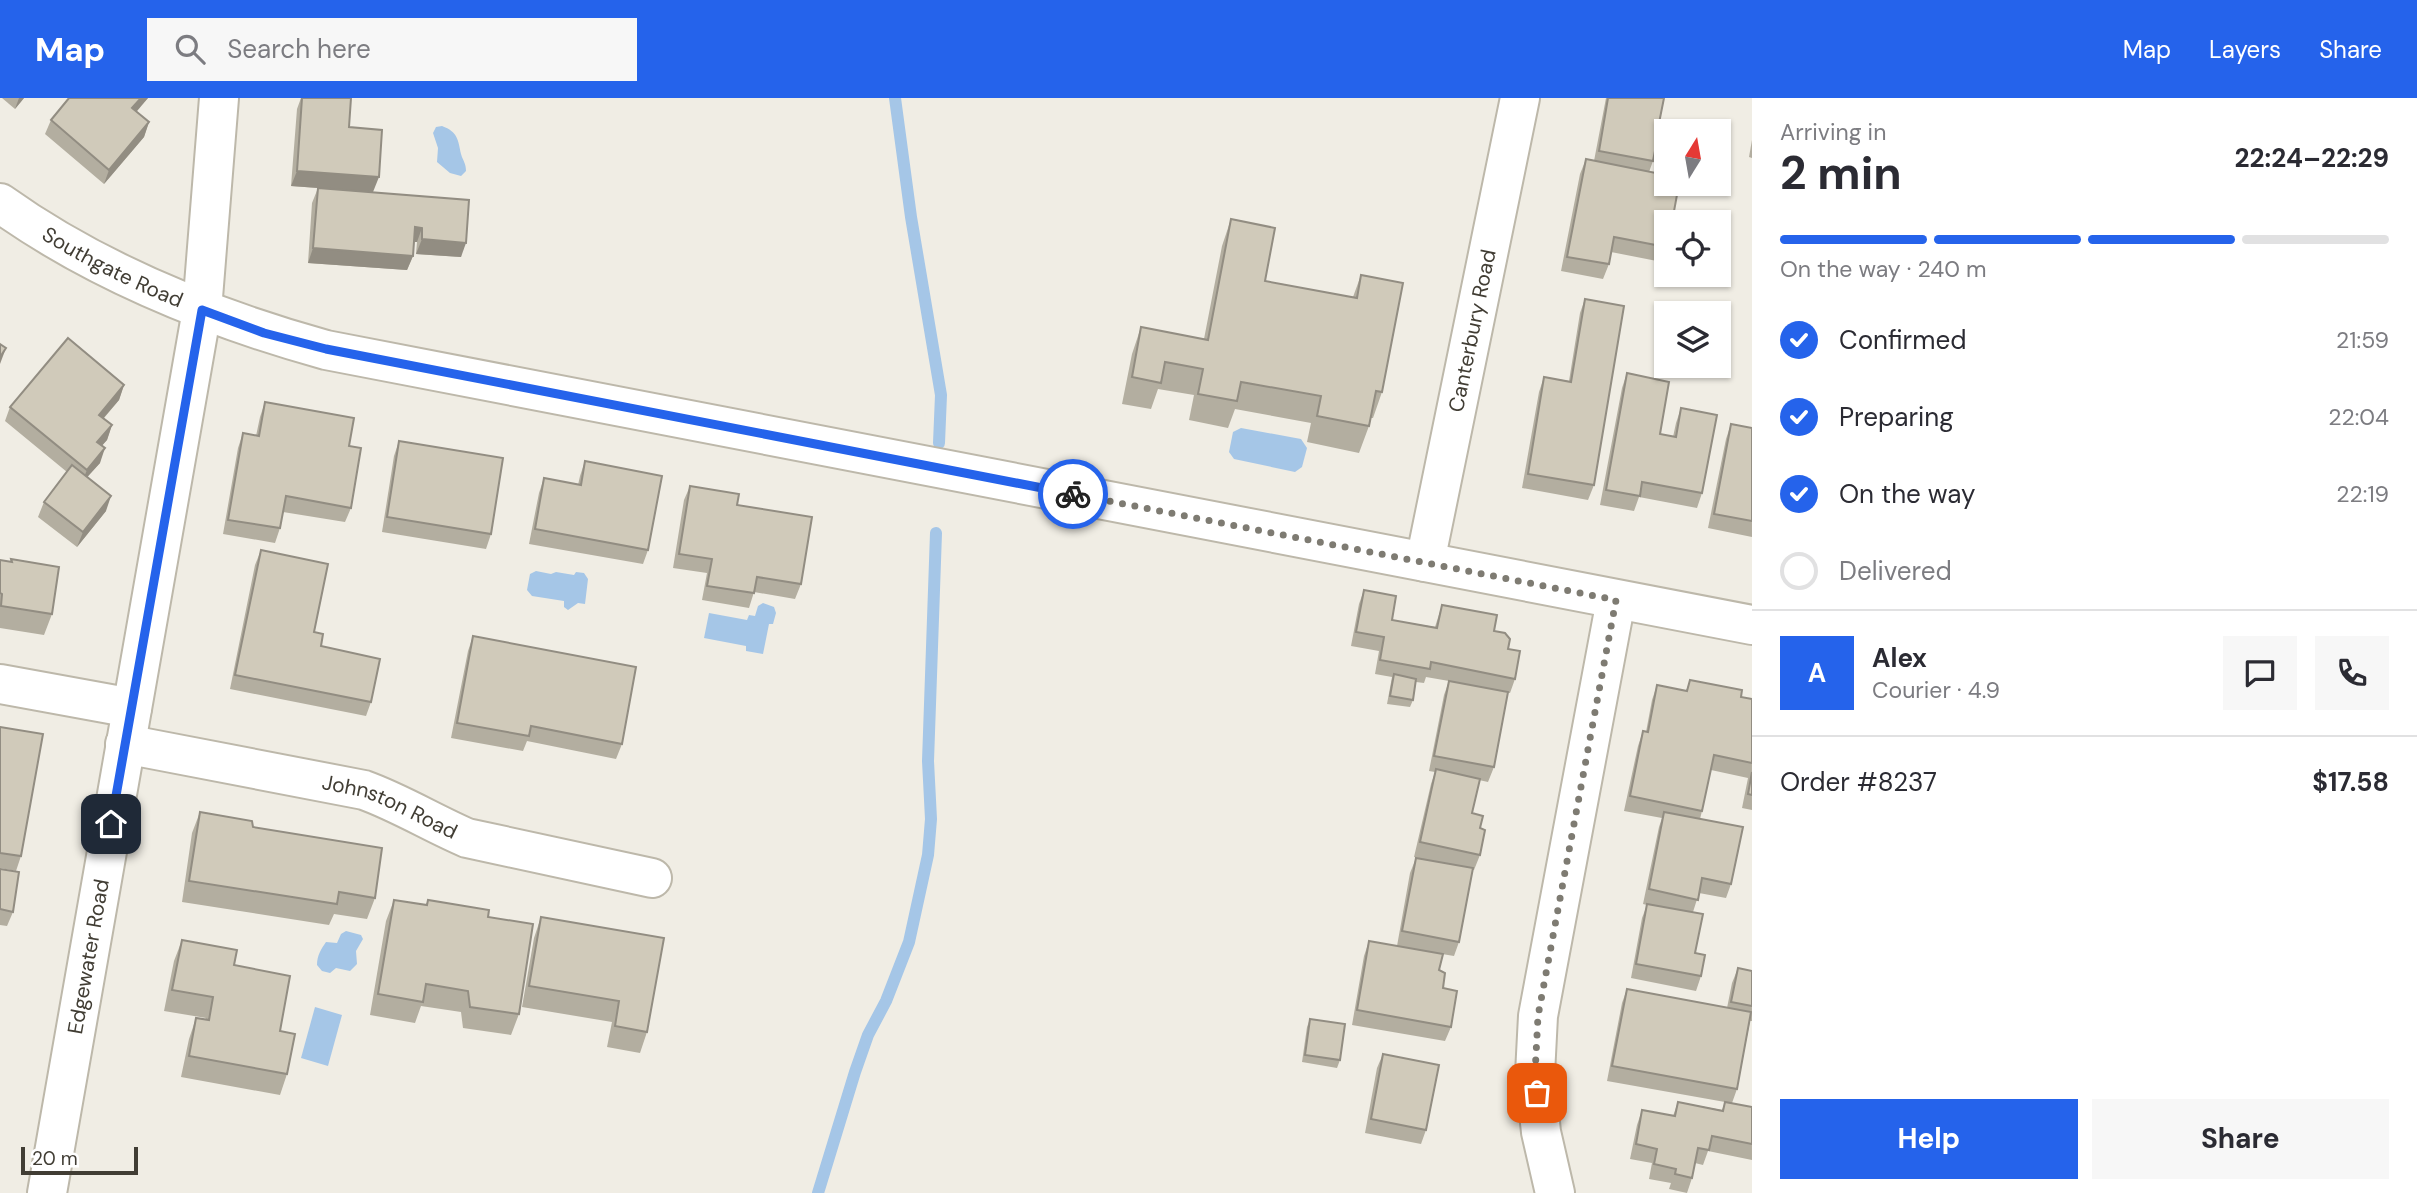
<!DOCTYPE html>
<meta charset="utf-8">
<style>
body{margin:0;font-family:"DM Sans",sans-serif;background:#f7f7f7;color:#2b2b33;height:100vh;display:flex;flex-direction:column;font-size:26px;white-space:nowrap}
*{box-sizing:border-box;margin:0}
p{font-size:23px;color:#7c7c81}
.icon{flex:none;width:38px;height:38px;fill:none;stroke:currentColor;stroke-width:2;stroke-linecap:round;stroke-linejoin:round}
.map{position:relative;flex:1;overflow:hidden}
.side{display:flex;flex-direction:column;background:#fff;width:665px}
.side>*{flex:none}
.needle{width:46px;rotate:11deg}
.controls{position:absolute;left:1654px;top:21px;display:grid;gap:14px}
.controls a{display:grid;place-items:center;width:77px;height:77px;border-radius:0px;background:#fff;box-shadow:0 2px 5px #0004;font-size:35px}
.scale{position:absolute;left:21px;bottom:18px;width:117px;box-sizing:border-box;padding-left:7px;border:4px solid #413d34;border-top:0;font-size:19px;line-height:24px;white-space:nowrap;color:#413d34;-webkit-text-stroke:5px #fff;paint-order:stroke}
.pin{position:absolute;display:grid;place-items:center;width:60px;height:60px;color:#fff;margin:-30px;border-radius:14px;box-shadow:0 4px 10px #0006}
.courier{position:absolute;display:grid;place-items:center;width:70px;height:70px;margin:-35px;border:5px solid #2563eb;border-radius:50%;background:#fff;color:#222;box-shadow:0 2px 9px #0007}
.head em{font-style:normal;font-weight:700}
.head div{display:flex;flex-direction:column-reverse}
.head{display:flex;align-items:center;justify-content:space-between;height:119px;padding:0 28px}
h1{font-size:46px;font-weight:700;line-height:52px}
.bar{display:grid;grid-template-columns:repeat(4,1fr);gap:10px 7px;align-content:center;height:84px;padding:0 28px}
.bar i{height:9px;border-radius:5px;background:#e1e1e2}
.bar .active{background:#2563eb}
.bar p{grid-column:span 4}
.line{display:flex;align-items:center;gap:18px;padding:0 28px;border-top:2px solid #e1e1e2}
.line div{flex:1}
.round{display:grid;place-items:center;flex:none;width:74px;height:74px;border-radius:0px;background:#f7f7f7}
ol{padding:0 28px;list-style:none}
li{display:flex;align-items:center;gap:21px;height:77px}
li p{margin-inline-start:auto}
li .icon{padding:7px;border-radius:50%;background:#2563eb;color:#fff;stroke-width:4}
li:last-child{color:#7c7c81}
li i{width:38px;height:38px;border:4px solid #e1e1e2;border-radius:50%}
.cta{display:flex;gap:14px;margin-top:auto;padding:14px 28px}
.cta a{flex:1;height:80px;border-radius:0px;background:#2563eb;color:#fff;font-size:28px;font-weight:700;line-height:80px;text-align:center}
.cta a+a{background:#f7f7f7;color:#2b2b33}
header{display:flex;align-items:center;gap:42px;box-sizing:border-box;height:98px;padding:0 35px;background:#2563eb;color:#fff}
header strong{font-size:33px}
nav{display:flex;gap:38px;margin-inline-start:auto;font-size:24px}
.search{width:490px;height:63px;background:#f7f7f7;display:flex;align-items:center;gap:18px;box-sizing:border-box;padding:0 24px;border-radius:0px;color:#7c7c81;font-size:26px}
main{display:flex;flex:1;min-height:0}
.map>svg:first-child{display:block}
.water{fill:#a5c6e7}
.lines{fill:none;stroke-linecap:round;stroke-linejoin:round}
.stream{stroke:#a5c6e7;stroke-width:12}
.minor-casing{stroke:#bdb8aa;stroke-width:42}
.minor{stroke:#fff;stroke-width:38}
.wall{fill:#b3aea0}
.shaded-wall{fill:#928d82}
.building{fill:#d0caba;stroke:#928d82;stroke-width:2}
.done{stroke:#7e7b72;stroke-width:7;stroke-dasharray:0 12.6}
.route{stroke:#2563eb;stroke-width:9}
.labels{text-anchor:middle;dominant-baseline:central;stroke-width:6;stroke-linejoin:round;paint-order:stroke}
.street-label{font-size:21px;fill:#413d34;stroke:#fff}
</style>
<header>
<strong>Map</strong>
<div class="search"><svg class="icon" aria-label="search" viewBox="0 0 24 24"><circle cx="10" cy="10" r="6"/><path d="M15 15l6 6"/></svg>Search here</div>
<nav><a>Map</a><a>Layers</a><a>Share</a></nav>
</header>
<main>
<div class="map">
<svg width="1752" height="1095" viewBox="0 0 1752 1095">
<rect width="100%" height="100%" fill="#f0ede4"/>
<!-- water -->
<g class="water">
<path d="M442,28c16,6 16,14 19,28 2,7 5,9 5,17l-5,5 -11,-3 -13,-11 1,-14 -5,-15 3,-6z"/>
<path d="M1241,330l60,11 6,9 -5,19 -7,5 -61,-13 -5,-7 4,-20z"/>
<path d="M536,473l15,3 5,-2 18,3 2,-3 8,1 4,6 -3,25 -7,-1 -10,7 -4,-3v-6l-32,-5 -5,-6 3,-16z"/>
<path d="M763,505l11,4 2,6 -3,11h-4l-6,30 -17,-3v-5l-42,-8 5,-25 38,7 2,-5 6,1 3,-10z"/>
<path d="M346,833l15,4 2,4 -7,12 1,13 -7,7 -14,-3 -6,5 -8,-2 -5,-6c0,-9 4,-16 9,-23l11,1 4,-9z"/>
<path d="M315,909l27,8 -14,51 -27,-8z"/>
</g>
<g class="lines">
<!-- stream -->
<g class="stream">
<path d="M895,0l16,119 30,178 -2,48"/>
<path d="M818,1095l37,-121 13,-37 18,-34 23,-59 19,-87 3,-36 -3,-58 8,-228"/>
</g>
<defs>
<g id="minor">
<path id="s1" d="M0,105c98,70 211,115 326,147l1426,275"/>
<path id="s2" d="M1425,464l95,-464"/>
<path d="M0,586l132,24"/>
<path id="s3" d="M125,646l239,46c36,13 68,33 103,48l185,40"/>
<path id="s4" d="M47,1095l155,-883 17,-212"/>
<path d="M1555,1095l-14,-61 -6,-58 3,-58 78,-416"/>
</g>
</defs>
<!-- minor casing -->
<use href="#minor" class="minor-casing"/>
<!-- minor -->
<use href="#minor" class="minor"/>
</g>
<!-- wall -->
<g class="wall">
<path d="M2,0h22l-9,11z"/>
<path d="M69,0h79l-12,13 13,11 -5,15 -40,47 -59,-50 6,-14z"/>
<path d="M301,0h50l-2,29 24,65 -82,-6 6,-77z"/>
<path d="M1606,0h58l-5,25 -2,38h-4l-4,11 17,50v28l-4,12 -51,-10 -2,12 -6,15 -42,-8 19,-97 6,-15 8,2z"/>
<path d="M1752,42v18l-3,-1z"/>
<path d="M318,90l151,12 -8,57 -45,-3 1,-12h-3l-1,14 -6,14 -99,-7 4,-60z"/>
<path d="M1231,121l34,62 88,16 8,-22 21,117 -9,26h-3l-1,8 -10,27 -52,-11 4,-19 -76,-14 -7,19 -39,-8 5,-25 -36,-6 -7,20 -29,-5 10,-50 9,-27 63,12 18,-93z"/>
<path d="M1585,201l9,186 -6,15 -66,-12 17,-96 5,-15 25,4 11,-68z"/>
<path d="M1627,275l33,61 13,3 3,-14 5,-15 21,85 -5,15 -58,-11 -5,14 -34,-6 22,-117z"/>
<path d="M124,287l-5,15 -15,18 8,7 -5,15 -5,5 -2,18 -13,14 19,34 -29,36 -39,-30 6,-15 23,-30 -62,-51 5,-14z"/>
<path d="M265,304l84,44 2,62 -6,14 -62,-10 -3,16 -5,15 -52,-9 15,-86 5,-15 13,3 4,-19z"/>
<path d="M1731,326l21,4v109l-44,-9 18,-89z"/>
<path d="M399,343l92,93 -5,15 -104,-17 12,-76z"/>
<path d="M585,363l63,89 -5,14 -114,-20 10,-51 5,-15 34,7 2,-9z"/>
<path d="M690,388l47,19 64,79 -6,15 -41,-7 -5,16 -47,-8 5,-27 -34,-5 11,-68z"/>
<path d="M261,452l53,82 7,14 50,56 -5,14 -136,-27 25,-124z"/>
<path d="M11,461l41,55 -8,21 -44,-7v-68l10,2z"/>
<path d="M1364,492l28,30 43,7 7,-22 52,26 14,18 7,30 -5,14h-2l-14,74 -6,15 -9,-2 -7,33 8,15v27l-6,15h-1l-14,72 -5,14 -12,-2 -3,16 12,57 -6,14 -93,-16 12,-69 5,-15 28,5 13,-73 6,-15 25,5 -27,-6 17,-73 4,-12 -6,-1 15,-76 5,-14 -23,-4 -2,6 -8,-1 -3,18 -3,7 -23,-3 5,-27 -17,-3 4,-23 -28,-5 8,-42z"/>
<path d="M473,538l149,108 -6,15 -89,-18 -4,10 -72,-13 17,-87z"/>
<path d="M1690,582l51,17 11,2v111l-10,-2 6,-30 -37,-8 -9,41 -2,8 31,65 -5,14 -27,-5 -6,19 2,41 6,23 -5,15 -65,-13 11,-60 5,-13 -4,-1 16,-77 3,-9 -38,-7 14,-65 5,-15 3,1 6,-32 5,-15 29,6z"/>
<path d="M0,629l21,129 -5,15 -16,-3z"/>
<path d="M200,714l53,15 122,71 -8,21 -33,-5 -5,11 -147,-23 10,-69z"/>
<path d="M0,771l13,43 -6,14 -7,-1z"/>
<path d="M394,802l32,5 2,-5 60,17 31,97 -8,21 -48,-7 -2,-16 -40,-6 -6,17 -45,-8 16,-94z"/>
<path d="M541,819l106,115 -7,21 -33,-6 5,-25 -90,-15 12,-69z"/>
<path d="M182,842l52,25 46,66 7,43 -7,21 -99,-18 8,-38 7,-21 9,1 1,-1 -42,-7 10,-50z"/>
<path d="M1738,870l14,3v50h-2l-13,68 -5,14 20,4v53l-44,-9 -5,14 -8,-2 -3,15 -5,15 -18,-4 2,-6 -22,-4 3,-16 -22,-4 7,-34 5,-15 31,6 5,-14 44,8 3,-8 -118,-21 15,-78 5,-14 100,19 5,-25z"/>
<path d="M1310,921l30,41 -3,8 -35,-6 5,-35z"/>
<path d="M1383,956l43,76 -5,14 -56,-11 12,-65z"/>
</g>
<!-- shaded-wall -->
<g class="shaded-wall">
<path d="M19,0h5l-9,11z"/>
<path d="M141,0h7l-21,25 5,-15z"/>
<path d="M149,24l-5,15 -40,47 5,-14z"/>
<path d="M1656,48h6l-5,15 -7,-1z"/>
<path d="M297,73l82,6 -6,15 -82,-6z"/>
<path d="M415,129l7,1 -5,14h-8z"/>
<path d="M422,141l44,4 -5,14 -45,-3z"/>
<path d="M313,150l100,8 -6,14 -99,-7z"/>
<path d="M6,250l-6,16v-7z"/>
<path d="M124,287l-5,15 -25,29 5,-14z"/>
<path d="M112,327l-5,15 -15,17 5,-15z"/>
<path d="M105,350l-5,15 -19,21 6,-14z"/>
<path d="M111,398l-5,15 -29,36 6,-15z"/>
</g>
<!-- building -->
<g class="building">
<path d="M69,0h72l-9,10 17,14 -40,48 -58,-50z"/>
<path d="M302,0h49l-2,29 33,3 -3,47 -82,-6z"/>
<path d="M1608,0h56l-5,25 6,4 -3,19h-6l-3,15 -54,-10z"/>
<path d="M1586,61l80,16v9h13l-7,38h-6v25l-52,-10 -5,27 -42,-7z"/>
<path d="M318,90l151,12 -3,43 -44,-4v-11l-7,-1 -2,29 -100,-8z"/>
<path d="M1231,121l44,9 -10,53 92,17 4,-23 42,8 -21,109 -6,-1 -7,35 -52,-10 4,-20 -80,-14 -4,19 -39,-7 5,-25 -38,-7 -4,21 -29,-6 9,-50 67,13z"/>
<path d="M1585,201l39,7 -30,179 -66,-11 16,-97 27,5z"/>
<path d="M68,240l56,47 -25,30 13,10 -15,17 8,6 -18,22 -77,-63z"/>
<path d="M0,246l6,4 -6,9z"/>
<path d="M1627,275l42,9 -9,52 16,3 5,-29 36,7 -15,78 -60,-11 -2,14 -34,-6z"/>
<path d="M265,304l89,16 -5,28 12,2 -10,60 -65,-12 -6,32 -52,-8 15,-87 16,3z"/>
<path d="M1731,326l21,4v93l-38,-7z"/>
<path d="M399,343l104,17 -12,76 -104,-17z"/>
<path d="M585,363l77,15 -14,74 -113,-21 9,-51 37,7z"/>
<path d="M72,367l39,31 -28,36 -39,-30z"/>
<path d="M690,388l49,8 -2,11 75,12 -11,67 -44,-7 -3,16 -47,-7 5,-27 -33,-5z"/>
<path d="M261,452l67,14 -14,68 9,2 -2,12 59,13 -9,43 -136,-27z"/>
<path d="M11,461l48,8 -7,47 -51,-8 1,-12 -2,-1v-33l12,2z"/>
<path d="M1364,492l32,6 -4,24 45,8 5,-23 55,10 -3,16 11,2 5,6 -2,10 12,2 -5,28 -84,-17 -1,7 -50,-9 4,-23 -28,-5z"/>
<path d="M473,538l163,31 -14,77 -91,-18 -2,10 -72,-13z"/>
<path d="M1394,576l22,5 -3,21 -23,-4z"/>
<path d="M1690,582l52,10 -1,7 11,2v64l-38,-8 -12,56 -72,-15 13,-65 5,1 9,-47 30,6z"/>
<path d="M1449,583l59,11 -14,75 -60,-11z"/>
<path d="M0,629l43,7 -22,122 -21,-3z"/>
<path d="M1436,671l44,10 -8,34 11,3 -3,12 5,2 -5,25 -60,-13z"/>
<path d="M1752,674v23l-4,-1z"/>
<path d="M200,714l52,9 1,6 129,21 -7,50 -36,-6 -2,12 -148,-23z"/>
<path d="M1664,714l79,15 -12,57 -29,-6 -4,22 -49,-11z"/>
<path d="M1416,760l57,10 -14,74 -57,-11z"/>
<path d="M0,771l19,3 -6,40 -13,-3z"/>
<path d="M394,802l33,5 1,-5 61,10 -1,7 45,7 -14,90 -49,-7 -2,-16 -42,-7 -3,18 -45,-8z"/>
<path d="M1647,806l56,10 -8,39 10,2 -4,21 -65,-12z"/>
<path d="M541,819l123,21 -17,94 -32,-6 4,-25 -90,-15z"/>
<path d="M182,842l55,10 -3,15 56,11 -10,55 15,3 -8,40 -98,-18 7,-38 13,2 4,-23 -41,-7z"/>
<path d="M1369,843l74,13 -4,16 6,3 -2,15 14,3 -6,36 -94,-17z"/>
<path d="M1738,870l14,3v35l-21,-4z"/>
<path d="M1627,891l124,23 -14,77 -125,-23z"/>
<path d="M1310,921l35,5 -5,36 -35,-5z"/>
<path d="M1383,956l56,11 -13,65 -55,-11z"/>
<path d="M1678,1004l45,9 2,-9 27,5v37l-40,-8 -3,14 -11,-2 -6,30 -17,-4 1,-5 -22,-5 3,-15 -21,-5 6,-34 33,6z"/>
</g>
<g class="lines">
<!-- done -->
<path class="done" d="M1073,396l543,106 -78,416 -3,58 2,19"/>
<!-- route -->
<path class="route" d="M111,726l91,-514 62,23 62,16 747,145"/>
</g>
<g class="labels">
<!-- street labels -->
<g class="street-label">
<text stroke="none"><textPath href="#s1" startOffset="130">Southgate Road</textPath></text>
<text stroke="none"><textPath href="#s2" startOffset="236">Canterbury Road</textPath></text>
<text stroke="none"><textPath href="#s3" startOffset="273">Johnston Road</textPath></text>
<text stroke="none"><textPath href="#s4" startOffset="240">Edgewater Road</textPath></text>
</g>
</g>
</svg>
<div class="controls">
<a><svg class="needle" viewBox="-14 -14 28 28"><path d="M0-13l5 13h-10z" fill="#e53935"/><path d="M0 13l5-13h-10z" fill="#7c7c81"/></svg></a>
<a><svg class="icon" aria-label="locate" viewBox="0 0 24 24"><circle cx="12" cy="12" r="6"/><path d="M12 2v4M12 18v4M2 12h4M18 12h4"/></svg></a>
<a><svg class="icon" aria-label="layers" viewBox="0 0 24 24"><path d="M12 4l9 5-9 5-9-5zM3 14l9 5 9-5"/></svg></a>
</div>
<div class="scale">20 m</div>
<div class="pin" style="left:1537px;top:995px;background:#ea580c"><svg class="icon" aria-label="bag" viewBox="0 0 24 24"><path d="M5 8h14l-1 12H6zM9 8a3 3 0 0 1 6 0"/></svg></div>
<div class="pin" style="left:111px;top:726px;background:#1f2937"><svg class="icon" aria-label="home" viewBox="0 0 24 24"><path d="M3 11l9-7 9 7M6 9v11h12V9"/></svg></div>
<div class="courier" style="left:1073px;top:396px"><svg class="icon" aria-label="bike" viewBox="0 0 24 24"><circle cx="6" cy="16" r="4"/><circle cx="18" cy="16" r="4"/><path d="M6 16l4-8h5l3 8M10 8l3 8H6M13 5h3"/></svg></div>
</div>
<section class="side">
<div class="head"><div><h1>2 min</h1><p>Arriving in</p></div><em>22:24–22:29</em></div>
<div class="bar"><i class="active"></i><i class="active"></i><i class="active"></i><i></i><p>On the way · 240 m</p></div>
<ol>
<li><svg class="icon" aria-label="check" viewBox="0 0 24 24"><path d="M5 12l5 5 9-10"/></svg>Confirmed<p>21:59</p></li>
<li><svg class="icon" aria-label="check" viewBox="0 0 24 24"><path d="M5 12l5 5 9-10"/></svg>Preparing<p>22:04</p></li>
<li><svg class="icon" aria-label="check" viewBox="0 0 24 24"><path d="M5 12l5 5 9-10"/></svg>On the way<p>22:19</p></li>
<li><i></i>Delivered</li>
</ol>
<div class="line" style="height:126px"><b class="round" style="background:#2563eb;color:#fff">A</b><div><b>Alex</b><p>Courier · 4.9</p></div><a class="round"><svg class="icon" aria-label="chat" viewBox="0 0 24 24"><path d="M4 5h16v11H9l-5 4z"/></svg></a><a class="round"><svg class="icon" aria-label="phone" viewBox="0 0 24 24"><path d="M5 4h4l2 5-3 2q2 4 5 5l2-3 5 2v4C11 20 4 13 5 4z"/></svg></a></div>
<div class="line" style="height:91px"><div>Order #8237</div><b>$17.58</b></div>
<div class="cta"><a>Help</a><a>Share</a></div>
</section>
</main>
